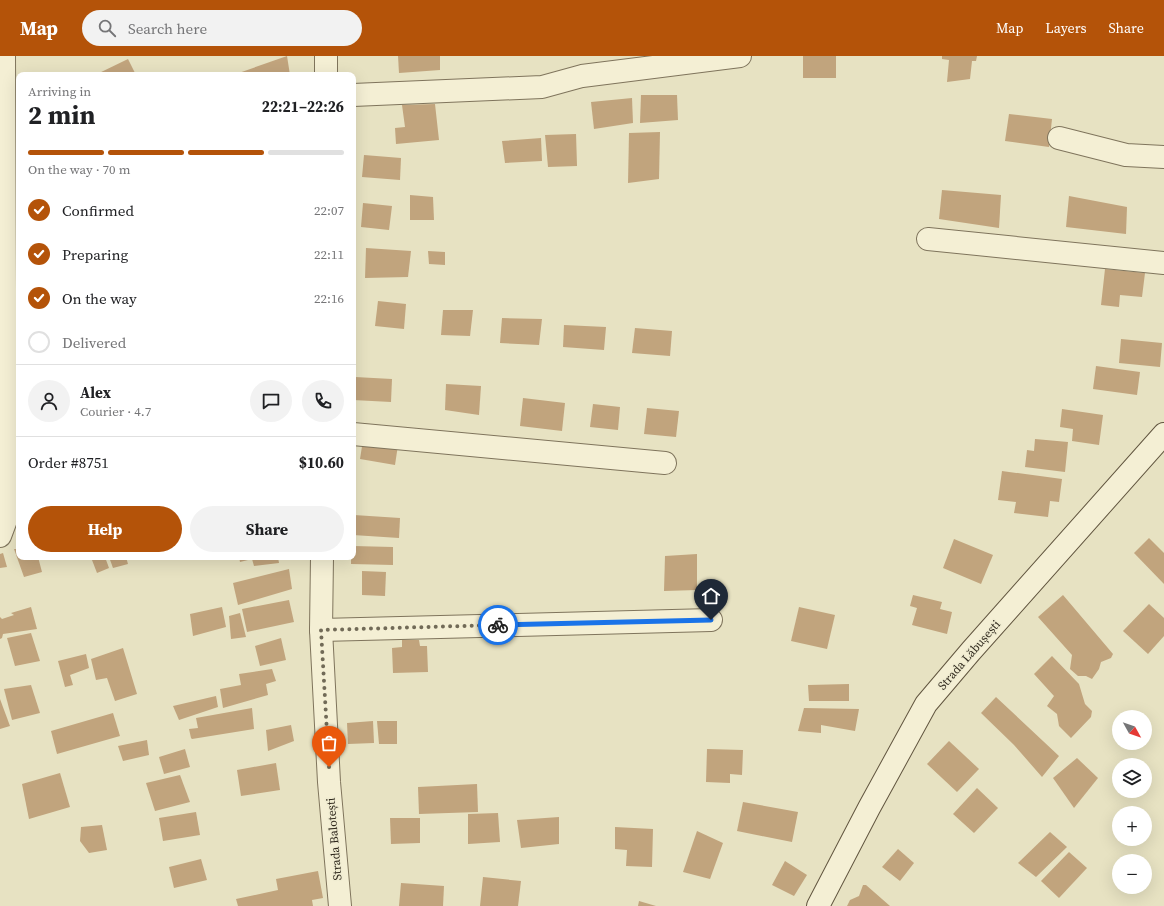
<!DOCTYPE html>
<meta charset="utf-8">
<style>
body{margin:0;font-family:"Source Serif 4",serif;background:#f2f2f2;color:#202124;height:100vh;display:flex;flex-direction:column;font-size:15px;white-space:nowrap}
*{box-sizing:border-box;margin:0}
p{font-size:13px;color:#757577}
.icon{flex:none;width:22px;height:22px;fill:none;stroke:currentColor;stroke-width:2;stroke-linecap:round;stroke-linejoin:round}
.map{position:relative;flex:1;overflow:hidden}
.panel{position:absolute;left:16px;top:16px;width:340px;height:488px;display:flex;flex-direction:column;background:#fff;border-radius:8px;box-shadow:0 4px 16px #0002}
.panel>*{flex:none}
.needle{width:26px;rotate:130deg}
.buttons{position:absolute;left:1112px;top:654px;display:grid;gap:8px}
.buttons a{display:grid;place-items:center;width:40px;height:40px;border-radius:50%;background:#fff;box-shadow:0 4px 16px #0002;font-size:20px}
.pin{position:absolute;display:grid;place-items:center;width:34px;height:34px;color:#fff;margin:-41px -17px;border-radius:50% 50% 50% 0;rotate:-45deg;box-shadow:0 0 4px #0007}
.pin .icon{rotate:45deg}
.courier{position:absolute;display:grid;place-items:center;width:40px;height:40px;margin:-20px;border:3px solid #1a73e8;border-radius:50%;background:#fff;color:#222;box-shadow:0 1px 5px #0007}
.summary em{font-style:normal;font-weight:700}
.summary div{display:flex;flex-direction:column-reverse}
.summary{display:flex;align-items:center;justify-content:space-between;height:68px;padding:0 12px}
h1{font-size:26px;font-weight:700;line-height:30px}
.bar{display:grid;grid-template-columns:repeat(4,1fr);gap:6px 4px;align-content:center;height:48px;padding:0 12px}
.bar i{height:5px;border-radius:3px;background:#e0e0e0}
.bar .current{background:#b45309}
.bar p{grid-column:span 4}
.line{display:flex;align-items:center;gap:10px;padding:0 12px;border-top:1px solid #e0e0e0}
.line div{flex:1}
.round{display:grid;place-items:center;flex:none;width:42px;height:42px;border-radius:21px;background:#f2f2f2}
ol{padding:0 12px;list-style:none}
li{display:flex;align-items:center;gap:12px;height:44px}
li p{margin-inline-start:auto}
li .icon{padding:4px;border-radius:50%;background:#b45309;color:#fff;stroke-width:4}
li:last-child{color:#757577}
li i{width:22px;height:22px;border:2px solid #e0e0e0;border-radius:50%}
.primary-button{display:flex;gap:8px;margin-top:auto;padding:8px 12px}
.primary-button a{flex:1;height:46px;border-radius:24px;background:#b45309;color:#fff;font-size:16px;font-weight:700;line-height:46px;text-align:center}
.primary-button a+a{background:#f2f2f2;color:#202124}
header{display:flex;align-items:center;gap:24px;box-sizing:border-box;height:56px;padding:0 20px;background:#b45309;color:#fff}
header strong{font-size:19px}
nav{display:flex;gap:22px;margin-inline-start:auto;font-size:14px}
.search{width:280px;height:36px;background:#f2f2f2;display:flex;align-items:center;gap:10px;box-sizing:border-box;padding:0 14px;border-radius:22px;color:#757577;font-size:15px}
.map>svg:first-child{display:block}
.building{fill:#c1a47d}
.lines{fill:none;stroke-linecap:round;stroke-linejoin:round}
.street-casing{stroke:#7f745c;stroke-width:24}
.secondary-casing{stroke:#61553f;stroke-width:24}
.street{stroke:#f4efd4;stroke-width:22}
.secondary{stroke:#f4efd4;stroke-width:22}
.done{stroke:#716a57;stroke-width:4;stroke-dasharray:0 7.2}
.route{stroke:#1a73e8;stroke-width:5}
.labels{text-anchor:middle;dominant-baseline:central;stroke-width:3;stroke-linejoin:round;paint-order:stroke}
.street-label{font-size:12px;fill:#312a1e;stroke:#f0ecd1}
</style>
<header>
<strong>Map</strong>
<div class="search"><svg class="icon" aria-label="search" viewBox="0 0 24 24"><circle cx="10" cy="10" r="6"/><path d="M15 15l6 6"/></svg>Search here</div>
<nav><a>Map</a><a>Layers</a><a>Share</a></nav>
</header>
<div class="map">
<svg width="1164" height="850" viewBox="0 0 1164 850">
<rect width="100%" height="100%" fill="#e7e2c2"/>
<!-- building -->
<g class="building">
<path d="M287,0l3,19h-57z"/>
<path d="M398,0h42v14l-41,3z"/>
<rect x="803" y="0" width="33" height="22"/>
<path d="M942,0h35l-1,5h-4l-2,18 -23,3 2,-22 -7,-1z"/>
<path d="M128,3l8,16h-41z"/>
<path d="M641,39h36l1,25 -38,3z"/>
<path d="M632,42l1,25 -39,6 -3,-27z"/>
<path d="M435,48l4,36 -43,4 -1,-16 10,-1 -3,-22z"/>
<path d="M1009,58l43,5 -3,28 -44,-6z"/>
<path d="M660,76l-1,47 -31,4 1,-50z"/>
<path d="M576,78l1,32 -29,1 -3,-32z"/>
<path d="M541,82l1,23 -37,2 -3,-22z"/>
<path d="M364,99l37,3 -1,22 -38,-3z"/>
<path d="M942,134l59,5 -2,33 -60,-9z"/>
<path d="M410,139l23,2 1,23h-24z"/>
<path d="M1069,140l58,11 -1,27 -60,-7z"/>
<path d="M363,147l29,3 -3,24 -28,-3z"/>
<path d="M366,192l45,3 -3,26 -43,1z"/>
<path d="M428,195l17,1v13l-16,-1z"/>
<path d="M1105,213l40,4 -3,24 -22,-2 -1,12 -18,-2z"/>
<path d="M378,245l28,3 -2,25 -29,-3z"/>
<path d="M443,254h30l-3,26 -29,-1z"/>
<path d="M502,262l40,1 -3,26 -39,-2z"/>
<path d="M564,269l42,2 -2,23 -41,-3z"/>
<path d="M635,272l37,3 -2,25 -38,-3z"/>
<path d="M1121,283l41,4 -2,24 -41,-4z"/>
<path d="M1096,310l44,6 -3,23 -44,-6z"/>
<path d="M355,321l37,2 -1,23 -38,-2z"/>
<path d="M446,328l35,2 -2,29 -34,-5z"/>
<path d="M523,342l42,5 -3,28 -42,-5z"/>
<path d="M593,348l27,3 -2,23 -28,-3z"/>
<path d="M647,352l32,3 -3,26 -32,-3z"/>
<path d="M1062,353l41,6 -4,30 -27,-4 1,-12 -13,-2z"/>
<path d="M1035,383l33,3 -3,30 -40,-5 2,-17 7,1z"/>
<path d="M363,384l35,5 -3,20 -35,-6z"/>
<path d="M1002,415l60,8 -3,23 -9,-1 -2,16 -34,-4 2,-11 -18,-2z"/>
<path d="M354,459l46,3 -1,20 -46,-3z"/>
<path d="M1149,482l15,15v31l-30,-31z"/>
<path d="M954,483l39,16 -12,29 -38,-16z"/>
<path d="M353,490l40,1v18l-42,-1v-7h2z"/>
<path d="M14,493h5v8h19l4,15 -18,5z"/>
<path d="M3,497l4,14 -7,1v-14z"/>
<path d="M697,498v36l-33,1 1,-35z"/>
<path d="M105,501l4,11 -12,5 -5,-13z"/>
<path d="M109,501h17l2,7 -15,4z"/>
<path d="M239,501h39l1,6 -25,3 -2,-7 -12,3z"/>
<path d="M289,513l3,20 -54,16 -5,-22z"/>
<path d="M362,515l24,1 -1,24 -23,-1z"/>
<path d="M913,539l29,7 -2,7 12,3 -5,22 -35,-9 5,-17 -7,-2z"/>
<path d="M1063,539l50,59 -2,4 -10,4 -2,7 -7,10 -6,-3h-8l-8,-7 2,-14 -34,-38z"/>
<path d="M289,544l5,22 -47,10 -5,-23z"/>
<path d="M1149,548l15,14v18l-16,18 -25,-23z"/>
<path d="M31,551l6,22 -34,5 -1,4 -2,1v-22l2,2 12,-4 -3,-2z"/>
<path d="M222,551l4,20 -33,9 -3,-22z"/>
<path d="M799,551l36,8 -8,34 -36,-8z"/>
<path d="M240,557l6,24 -15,2 -2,-23z"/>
<path d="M31,577l9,28 -25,5 -8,-28z"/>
<path d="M281,582l5,22 -26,6 -5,-20z"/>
<path d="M402,584h17l1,6h7l1,26 -35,1 -1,-25 10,-1z"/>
<path d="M123,592l14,46 -22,7 -8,-23 -11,2 -5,-21z"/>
<path d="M86,598l3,14 -19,7 3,10 -8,2 -7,-26z"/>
<path d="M1052,600l27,28 6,20 7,7 -1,6 -20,21 -12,-12 -2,-12 -10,-8 7,-10 -20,-22z"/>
<path d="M272,613l4,12 -10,3 2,11 -45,13 -3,-19 21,-4 -2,-11z"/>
<path d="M849,628v17h-40l-1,-16z"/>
<path d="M31,629l9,28 -28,7 -8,-31z"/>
<path d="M216,640l2,11 -39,13 -6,-14z"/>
<path d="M996,641l63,59 -17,21 -28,-32 -33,-32z"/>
<path d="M0,643l10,27 -10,3z"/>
<path d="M252,652l2,21 -62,10 -1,-1 -2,-9 9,-1 -2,-10z"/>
<path d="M804,652l55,1 -4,22 -34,-6v8l-23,-2z"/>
<path d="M113,657l7,23 -63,18 -6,-23z"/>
<path d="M373,665l1,22 -26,1 -1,-21z"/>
<path d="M377,665h20v23h-18z"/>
<path d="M291,669l3,16 -26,10 -2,-21z"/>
<path d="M147,684l2,15 -26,6 -5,-15z"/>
<path d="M949,685l30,28 -22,23 -30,-28z"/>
<path d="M185,693l5,18 -26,7 -5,-17z"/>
<path d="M707,693l36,1 -1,25 -12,-1v9l-24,-1z"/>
<path d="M1077,702l21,20 -24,30 -21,-30z"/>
<path d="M276,707l4,27 -39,6 -4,-26z"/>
<path d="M60,717l10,34 -41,12 -7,-35z"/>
<path d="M180,719l10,27 -35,9 -9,-28z"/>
<path d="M477,728l1,28 -59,2 -1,-27z"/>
<path d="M977,732l21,20 -24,25 -21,-19z"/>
<path d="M743,746l55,10 -6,30 -55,-11z"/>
<path d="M196,756l4,23 -37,6 -4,-23z"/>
<path d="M498,757l2,29 -32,2v-30z"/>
<path d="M559,761v27l-38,4 -4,-28z"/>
<path d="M390,762h30v25l-29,1z"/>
<path d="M102,769l5,25 -18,3 -9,-12 1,-14z"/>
<path d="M615,771l38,2 -1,38 -26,-1 1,-16 -12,-1z"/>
<path d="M697,775l26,12 -13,36 -27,-7z"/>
<path d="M1050,776l17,15 -31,30 -18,-14z"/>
<path d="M898,793l16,14 -14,18 -18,-14z"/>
<path d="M1069,796l18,16 -28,30 -18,-17z"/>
<path d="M201,803l6,21 -33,8 -5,-21z"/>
<path d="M785,805l22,14 -13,21 -22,-11z"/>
<path d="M318,815l5,27 -11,2 1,6h-75l-2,-7 42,-9 -2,-11z"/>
<path d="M483,821l38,4 -3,25h-38z"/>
<path d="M401,827l43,3 -1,20h-44z"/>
<path d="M863,829h3l24,21h-43l3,-6 9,-4z"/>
<path d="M639,845l17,5h-18z"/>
</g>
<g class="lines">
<defs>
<g id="street">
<path d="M326,19v-19"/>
<path d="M353,39l189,-8 40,-11 158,-20"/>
<path d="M1059,82l67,17 38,2"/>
<path d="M928,183l236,24"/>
<path d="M353,378l312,29"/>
<path d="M0,480l6,-16 -2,-464"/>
<path d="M322,501l-1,73 8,152 11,124"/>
<path d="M321,574l390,-10"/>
</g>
<path id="secondary" d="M818,850l51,-98 57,-104 45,-53 193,-217"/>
</defs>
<!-- street casing -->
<use href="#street" class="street-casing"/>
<!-- secondary casing -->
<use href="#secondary" class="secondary-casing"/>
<!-- street -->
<use href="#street" class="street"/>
<!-- secondary -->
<use href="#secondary" class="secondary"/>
</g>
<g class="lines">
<!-- done -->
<path class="done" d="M329,711l-8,-137 177,-5"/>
<!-- route -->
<path class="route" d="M498,569l213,-5"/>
</g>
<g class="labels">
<!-- street labels -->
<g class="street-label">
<text transform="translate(969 599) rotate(-49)">Strada Lăbușești</text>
<text transform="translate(334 783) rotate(-95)">Strada Balotești</text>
</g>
</g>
</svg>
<div class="buttons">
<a><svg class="needle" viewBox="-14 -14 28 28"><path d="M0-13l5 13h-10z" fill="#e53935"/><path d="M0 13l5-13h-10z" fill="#757577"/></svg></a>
<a><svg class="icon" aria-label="layers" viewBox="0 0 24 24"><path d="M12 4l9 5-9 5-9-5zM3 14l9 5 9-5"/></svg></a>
<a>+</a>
<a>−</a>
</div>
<div class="pin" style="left:329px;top:711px;background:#ea580c"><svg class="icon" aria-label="bag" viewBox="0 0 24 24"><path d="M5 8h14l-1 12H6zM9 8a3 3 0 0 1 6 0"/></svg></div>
<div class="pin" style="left:711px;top:564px;background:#1f2937"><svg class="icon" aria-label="home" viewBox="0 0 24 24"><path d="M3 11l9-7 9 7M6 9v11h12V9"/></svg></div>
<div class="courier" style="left:498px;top:569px"><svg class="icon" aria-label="bike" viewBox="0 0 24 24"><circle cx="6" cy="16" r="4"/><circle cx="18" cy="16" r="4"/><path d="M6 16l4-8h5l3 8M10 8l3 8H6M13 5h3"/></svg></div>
<section class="panel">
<div class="summary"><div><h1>2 min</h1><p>Arriving in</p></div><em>22:21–22:26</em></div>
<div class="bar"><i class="current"></i><i class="current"></i><i class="current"></i><i></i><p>On the way · 70 m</p></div>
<ol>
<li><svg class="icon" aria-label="check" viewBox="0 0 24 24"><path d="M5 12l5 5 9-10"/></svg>Confirmed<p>22:07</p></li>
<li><svg class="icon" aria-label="check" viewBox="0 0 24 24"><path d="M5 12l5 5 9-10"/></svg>Preparing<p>22:11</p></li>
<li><svg class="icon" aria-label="check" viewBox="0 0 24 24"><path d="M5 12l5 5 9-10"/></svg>On the way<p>22:16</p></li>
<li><i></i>Delivered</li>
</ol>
<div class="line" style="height:72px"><a class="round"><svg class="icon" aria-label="person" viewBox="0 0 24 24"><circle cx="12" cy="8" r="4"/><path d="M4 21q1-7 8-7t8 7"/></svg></a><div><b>Alex</b><p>Courier · 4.7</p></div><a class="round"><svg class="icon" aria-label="chat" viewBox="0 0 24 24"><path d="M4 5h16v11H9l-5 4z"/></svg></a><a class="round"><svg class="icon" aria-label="phone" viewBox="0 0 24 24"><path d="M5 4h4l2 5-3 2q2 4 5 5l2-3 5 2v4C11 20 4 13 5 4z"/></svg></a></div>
<div class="line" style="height:52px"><div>Order #8751</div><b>$10.60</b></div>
<div class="primary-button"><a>Help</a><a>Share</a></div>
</section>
</div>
